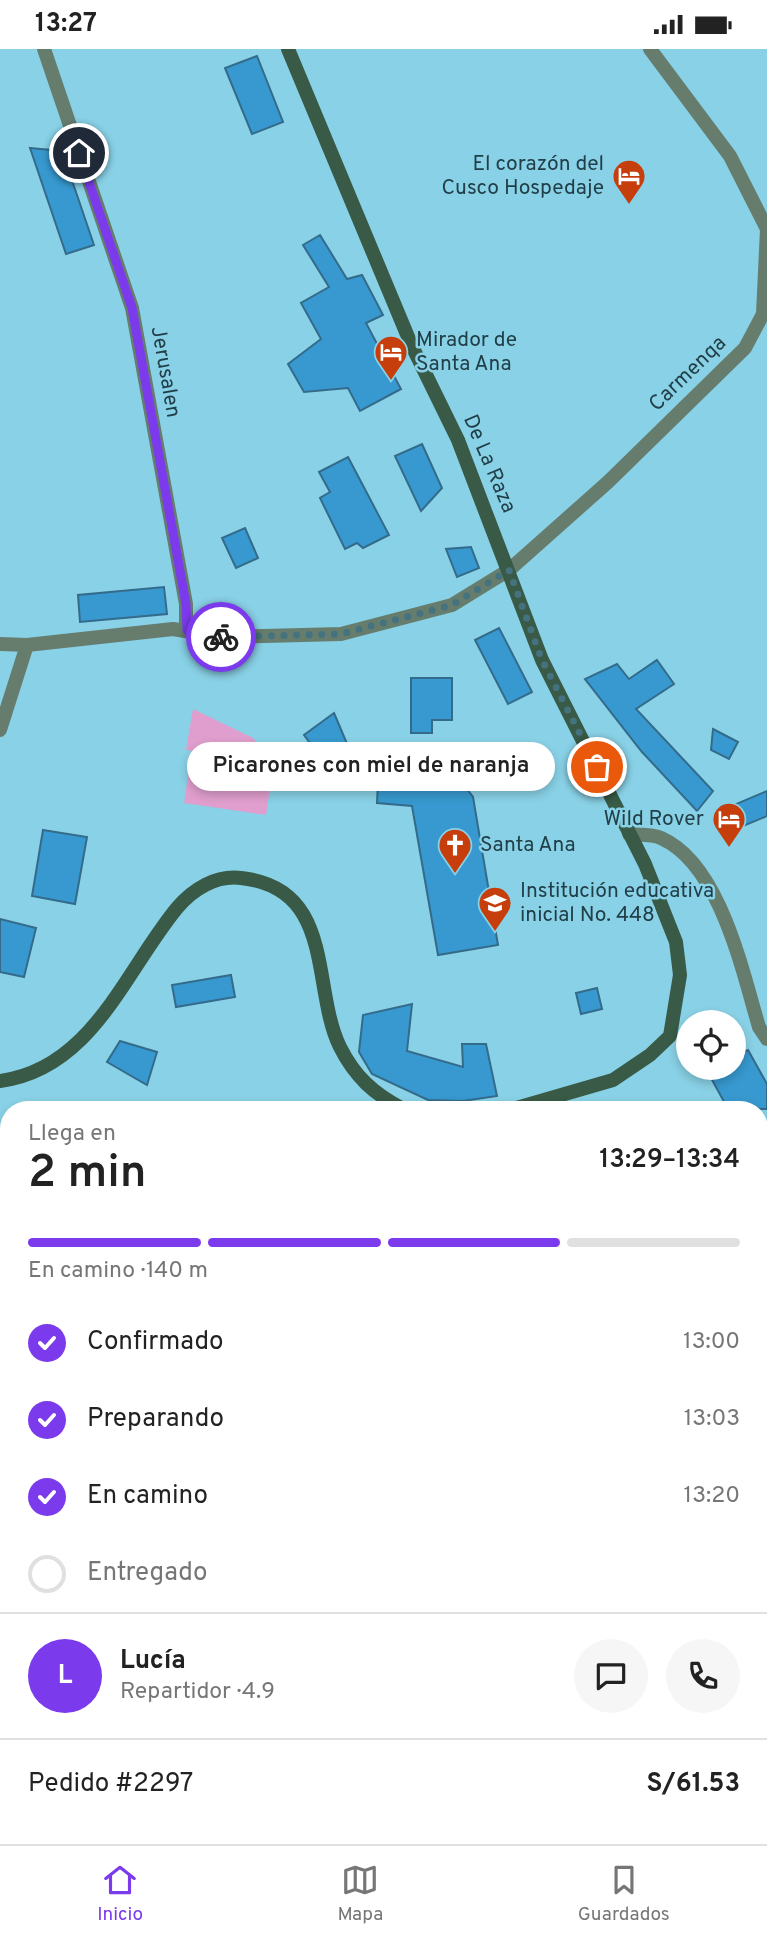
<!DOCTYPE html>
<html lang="es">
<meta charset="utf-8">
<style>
body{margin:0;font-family:Overpass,sans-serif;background:#f6f6f6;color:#222;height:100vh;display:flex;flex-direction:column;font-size:26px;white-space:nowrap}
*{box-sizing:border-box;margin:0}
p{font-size:23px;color:#767676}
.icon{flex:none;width:38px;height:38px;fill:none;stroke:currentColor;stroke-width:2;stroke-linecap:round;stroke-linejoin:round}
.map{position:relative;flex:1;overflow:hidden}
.sheet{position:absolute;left:0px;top:1052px;width:768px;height:744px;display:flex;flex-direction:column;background:#fff;border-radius:28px 28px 0 0;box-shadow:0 4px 10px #0003}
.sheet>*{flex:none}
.fabs{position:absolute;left:676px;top:961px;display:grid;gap:14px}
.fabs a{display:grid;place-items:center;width:70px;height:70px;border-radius:50%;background:#fff;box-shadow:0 4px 10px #0003;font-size:35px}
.pin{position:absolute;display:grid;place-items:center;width:60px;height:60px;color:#fff;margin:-30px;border:4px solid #fff;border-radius:50%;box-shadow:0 2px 7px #0007}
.courier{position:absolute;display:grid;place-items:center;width:70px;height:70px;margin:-35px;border:5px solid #7c3aed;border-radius:50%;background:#fff;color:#222;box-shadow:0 2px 9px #0007}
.bubble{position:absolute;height:49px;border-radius:24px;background:#fff;box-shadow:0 4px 10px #0003;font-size:23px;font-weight:600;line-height:49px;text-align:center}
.overview em{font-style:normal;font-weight:600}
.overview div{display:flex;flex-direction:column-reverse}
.overview{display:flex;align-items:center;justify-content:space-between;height:119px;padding:0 28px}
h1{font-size:46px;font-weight:600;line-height:52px}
.bar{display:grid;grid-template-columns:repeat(4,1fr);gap:10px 7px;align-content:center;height:84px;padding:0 28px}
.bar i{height:9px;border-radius:5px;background:#e0e0e0}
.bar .on{background:#7c3aed}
.bar p{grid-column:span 4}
.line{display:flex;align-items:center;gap:18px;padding:0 28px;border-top:2px solid #e0e0e0}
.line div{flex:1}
.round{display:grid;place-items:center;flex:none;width:74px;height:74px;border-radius:37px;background:#f6f6f6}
ol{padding:0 28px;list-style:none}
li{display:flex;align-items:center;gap:21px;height:77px}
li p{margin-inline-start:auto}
li .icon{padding:7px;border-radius:50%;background:#7c3aed;color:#fff;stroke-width:4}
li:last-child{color:#767676}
li i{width:38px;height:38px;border:4px solid #e0e0e0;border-radius:50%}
.status{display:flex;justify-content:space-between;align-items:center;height:49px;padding:0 35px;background:#fff;direction:ltr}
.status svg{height:19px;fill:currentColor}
.tab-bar{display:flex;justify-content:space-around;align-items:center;height:98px;border-top:2px solid #e0e0e0;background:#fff;font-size:19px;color:#767676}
.tab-bar a{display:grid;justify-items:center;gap:4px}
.tab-bar .on{color:#7c3aed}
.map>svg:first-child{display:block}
.green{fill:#df9ecd}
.building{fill:#3799cf;stroke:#346b8b;stroke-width:2}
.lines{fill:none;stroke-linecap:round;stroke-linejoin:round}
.minor{stroke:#667d6e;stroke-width:14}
.secondary{stroke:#385a46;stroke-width:14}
.done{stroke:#45727f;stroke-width:7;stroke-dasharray:0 12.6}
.route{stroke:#7c3aed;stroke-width:9}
.labels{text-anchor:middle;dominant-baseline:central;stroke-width:5;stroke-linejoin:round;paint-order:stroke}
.poi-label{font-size:21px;fill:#213f48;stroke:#89d1e6;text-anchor:start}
.street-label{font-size:21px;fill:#213f48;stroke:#89d1e6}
</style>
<div class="status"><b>13:27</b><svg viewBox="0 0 49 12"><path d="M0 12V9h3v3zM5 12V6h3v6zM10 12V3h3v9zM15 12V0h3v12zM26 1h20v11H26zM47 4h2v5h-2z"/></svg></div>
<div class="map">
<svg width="767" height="1795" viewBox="0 0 767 1795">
<rect width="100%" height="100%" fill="#89d1e6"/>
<!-- green -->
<g class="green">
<path d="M193,660l60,29 22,27 -89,-15z"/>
<path d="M189,720l82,12 -5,34 -82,-12z"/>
<path d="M764,1375l3,18v166l-7,1v-183z"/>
</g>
<!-- building -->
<g class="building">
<path d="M257,7l26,66 -31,12 -27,-66z"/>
<path d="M30,99l32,3 32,94 -28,9z"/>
<path d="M320,186l27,44 15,-4 10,19 11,21 -17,8 35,66 -41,22 -12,-23 -44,4 -16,-28 33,-25 -20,-36 28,-16 -26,-42z"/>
<path d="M422,395l20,44 -21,23 -26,-55z"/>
<path d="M348,408l41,78 -26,13 -6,-5 -12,6 -25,-51 10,-6 -11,-20z"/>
<path d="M245,479l13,30 -22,10 -14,-30z"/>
<path d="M471,498l8,21 -22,9 -11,-28z"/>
<path d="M164,538l3,27 -87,8 -2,-27z"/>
<path d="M499,579l33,64 -24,12 -33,-64z"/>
<path d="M657,611l17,24 -38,25 77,82 -16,20 -55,-59 -57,-73 32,-15 12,15z"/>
<path d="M411,629h41v42h-20v13h-21z"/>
<path d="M334,664l14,33 -33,4 -11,-15z"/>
<path d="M713,680l25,13 -9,17 -18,-9z"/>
<path d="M454,723l19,25 25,148 -60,10 -26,-149 -35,-3 1,-21 33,3 6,-9z"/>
<path d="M767,742v25l-43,18 -9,-21z"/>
<path d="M43,781l44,7 -12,67 -43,-8z"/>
<path d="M0,870l36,9 -12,49 -24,-5z"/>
<path d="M231,926l4,22 -59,10 -4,-22z"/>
<path d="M597,939l5,21 -21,5 -5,-21z"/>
<path d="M412,955l-5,47 56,16 -1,-23h24l11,52 -34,5 -35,-1 -56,-26 -13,-22 4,-37z"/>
<path d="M120,992l37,11 -10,33 -40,-23z"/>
<path d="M748,1001l19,34v25h-39l-23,-42h28v-10z"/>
</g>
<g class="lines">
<!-- minor -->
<g class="minor">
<path d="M44,0l88,259 54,296v26"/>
<path d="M0,595l27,1 146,-16 48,8 120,-3 111,-29 57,-35 99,-88 137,-134 18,-34 4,-85 -37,-73 -80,-107"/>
<path d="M0,681l27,-85"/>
<path d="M629,785c10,1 23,0 32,4 59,26 81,132 98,189l8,12"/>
<path d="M0,1267l9,3"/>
<path d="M0,1286l9,3"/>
<path d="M9,1319v17"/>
<path d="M760,1590h7"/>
<path d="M760,1610h7"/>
<path d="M52,1787l1,8"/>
</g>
<!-- secondary -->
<g class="secondary">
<path d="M288,0l123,295 47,96 84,220 103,204 31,78 4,33 -10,61 -20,19 -37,25 -100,29"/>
<path d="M0,1032c92,-12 125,-110 177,-173 16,-19 39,-33 64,-30 95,10 70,110 99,169 15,30 34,47 63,62"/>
</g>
</g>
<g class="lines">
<!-- done -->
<path class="done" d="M221,588l120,-3 111,-29 57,-35 33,90 55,107"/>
<!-- route -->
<path class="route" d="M79,104l53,155 54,296 1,26 34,7"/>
</g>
<!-- icons -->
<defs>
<symbol id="hotel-pin" viewBox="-11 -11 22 30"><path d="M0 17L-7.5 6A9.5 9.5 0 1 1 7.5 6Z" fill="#c63e0b" stroke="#89d1e6"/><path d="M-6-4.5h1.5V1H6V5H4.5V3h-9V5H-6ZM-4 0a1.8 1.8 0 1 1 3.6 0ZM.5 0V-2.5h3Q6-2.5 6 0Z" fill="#fff"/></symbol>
<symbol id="church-pin" viewBox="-11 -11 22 30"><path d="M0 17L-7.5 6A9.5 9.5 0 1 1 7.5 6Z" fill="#c63e0b" stroke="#89d1e6"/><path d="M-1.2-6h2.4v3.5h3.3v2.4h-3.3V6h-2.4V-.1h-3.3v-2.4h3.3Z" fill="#fff"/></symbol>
<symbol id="school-pin" viewBox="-11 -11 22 30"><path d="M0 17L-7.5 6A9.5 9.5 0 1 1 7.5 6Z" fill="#c63e0b" stroke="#89d1e6"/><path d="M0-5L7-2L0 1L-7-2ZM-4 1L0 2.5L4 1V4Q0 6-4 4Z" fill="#fff"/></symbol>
</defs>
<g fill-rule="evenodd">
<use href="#hotel-pin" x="610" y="108" width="38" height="52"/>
<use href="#hotel-pin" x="372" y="284" width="38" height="52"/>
<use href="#hotel-pin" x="710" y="751" width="38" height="52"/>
<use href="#church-pin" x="436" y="777" width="38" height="52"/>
<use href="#school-pin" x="476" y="835" width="38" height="52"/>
</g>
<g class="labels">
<!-- poi labels -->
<g class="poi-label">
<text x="604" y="115" text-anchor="end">El corazón del<tspan x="604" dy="24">Cusco Hospedaje</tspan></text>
<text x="416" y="291">Mirador de<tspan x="416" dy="24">Santa Ana</tspan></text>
<text x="704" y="770" text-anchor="end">Wild Rover</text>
<text x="480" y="796">Santa Ana</text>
<text x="520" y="842">Institución educativa<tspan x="520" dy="24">inicial No. 448</tspan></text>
</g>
<!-- street labels -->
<g class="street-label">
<text transform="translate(165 323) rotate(80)">Jerusalen</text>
<text transform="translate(688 325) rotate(-44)">Carmenqa</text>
<text transform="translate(489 415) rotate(67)">De La Raza</text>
</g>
</g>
</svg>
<div class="fabs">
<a><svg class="icon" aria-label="locate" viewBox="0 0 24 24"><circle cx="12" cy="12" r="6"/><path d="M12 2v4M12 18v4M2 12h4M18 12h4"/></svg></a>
</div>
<div class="pin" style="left:597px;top:718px;background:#ea580c"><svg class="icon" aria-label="bag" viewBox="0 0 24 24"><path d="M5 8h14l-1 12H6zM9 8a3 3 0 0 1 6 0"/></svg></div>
<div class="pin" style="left:79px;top:104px;background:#1f2937"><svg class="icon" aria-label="home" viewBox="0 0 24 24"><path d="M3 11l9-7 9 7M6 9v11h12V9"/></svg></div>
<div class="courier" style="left:221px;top:588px"><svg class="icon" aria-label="bike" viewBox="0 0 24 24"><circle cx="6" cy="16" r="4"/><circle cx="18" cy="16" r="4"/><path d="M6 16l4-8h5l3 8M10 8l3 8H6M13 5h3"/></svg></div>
<div class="bubble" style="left:187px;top:693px;width:368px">Picarones con miel de naranja</div>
<section class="sheet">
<div class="overview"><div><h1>2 min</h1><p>Llega en</p></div><em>13:29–13:34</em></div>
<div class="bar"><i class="on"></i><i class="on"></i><i class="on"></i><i></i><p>En camino · 140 m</p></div>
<ol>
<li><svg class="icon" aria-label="check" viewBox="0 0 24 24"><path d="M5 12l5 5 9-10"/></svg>Confirmado<p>13:00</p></li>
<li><svg class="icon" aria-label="check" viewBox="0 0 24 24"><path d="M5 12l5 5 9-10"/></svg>Preparando<p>13:03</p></li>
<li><svg class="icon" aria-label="check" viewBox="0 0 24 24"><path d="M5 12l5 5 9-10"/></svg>En camino<p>13:20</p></li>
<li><i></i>Entregado</li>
</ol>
<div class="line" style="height:126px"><b class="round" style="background:#7c3aed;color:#fff">L</b><div><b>Lucía</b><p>Repartidor · 4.9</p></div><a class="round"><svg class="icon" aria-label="chat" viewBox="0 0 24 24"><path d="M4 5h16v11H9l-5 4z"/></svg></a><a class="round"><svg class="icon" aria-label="phone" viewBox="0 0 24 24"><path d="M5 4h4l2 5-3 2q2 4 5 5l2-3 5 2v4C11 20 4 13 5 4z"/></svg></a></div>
<div class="line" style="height:91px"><div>Pedido #2297</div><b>S/61.53</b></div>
</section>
</div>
<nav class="tab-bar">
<a class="on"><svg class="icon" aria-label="home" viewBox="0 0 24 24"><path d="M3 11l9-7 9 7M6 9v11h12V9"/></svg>Inicio</a>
<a><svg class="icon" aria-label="map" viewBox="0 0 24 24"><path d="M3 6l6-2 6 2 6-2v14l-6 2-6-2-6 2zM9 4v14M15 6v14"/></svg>Mapa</a>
<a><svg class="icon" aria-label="saved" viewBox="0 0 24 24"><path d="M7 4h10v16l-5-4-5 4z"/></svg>Guardados</a>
</nav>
